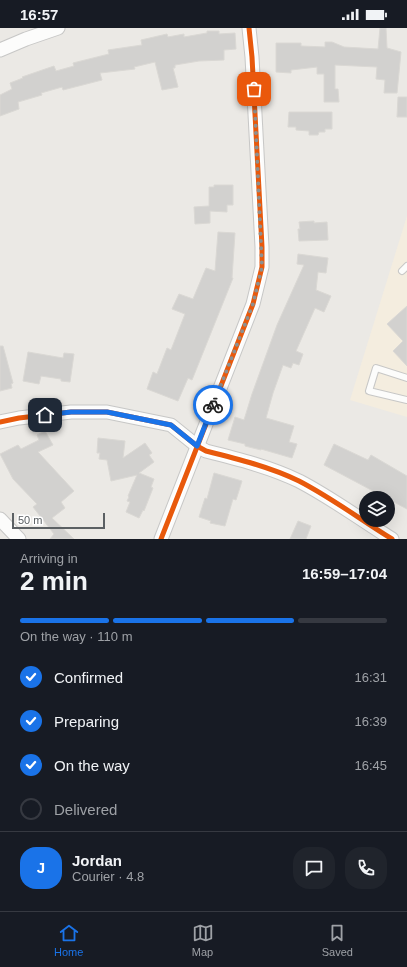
<!DOCTYPE html>
<meta charset="utf-8">
<style>
body{margin:0;font-family:Helvetica,sans-serif;background:#20242c;color:#f1f3f6;height:100vh;display:flex;flex-direction:column;font-size:15px;white-space:nowrap}
*{box-sizing:border-box;margin:0}
p{font-size:13px;color:#9ea1a6}
.icon{flex:none;width:22px;height:22px;fill:none;stroke:currentColor;stroke-width:2;stroke-linecap:round;stroke-linejoin:round}
.map{position:relative;height:511px;overflow:hidden}
.details{display:flex;flex-direction:column;background:#171b24;flex:1}
.details>*{flex:none}
.tools{position:absolute;left:359px;top:463px;display:grid;gap:8px}
.tools a{display:grid;place-items:center;width:36px;height:36px;border-radius:50%;background:#171b24;box-shadow:0 4px 16px #0002;font-size:20px}
.scale{position:absolute;left:12px;bottom:10px;width:93px;box-sizing:border-box;padding-left:4px;border:2px solid #5b6063;border-top:0;font-size:11px;line-height:14px;white-space:nowrap;color:#5b6063;-webkit-text-stroke:3px #fff;paint-order:stroke}
.pin{position:absolute;display:grid;place-items:center;width:34px;height:34px;color:#fff;margin:-17px;border-radius:8px;box-shadow:0 2px 6px #0006}
.courier{position:absolute;display:grid;place-items:center;width:40px;height:40px;margin:-20px;border:3px solid #1a73e8;border-radius:50%;background:#fff;color:#222;box-shadow:0 1px 5px #0007}
.overview em{font-style:normal;font-weight:700}
.overview div{display:flex;flex-direction:column-reverse}
.overview{display:flex;align-items:center;justify-content:space-between;height:68px;padding:0 20px}
h1{font-size:26px;font-weight:700;line-height:30px}
.bar{display:grid;grid-template-columns:repeat(4,1fr);gap:6px 4px;align-content:center;height:48px;padding:0 20px}
.bar i{height:5px;border-radius:3px;background:#363941}
.bar .current{background:#1a73e8}
.bar p{grid-column:span 4}
.line{display:flex;align-items:center;gap:10px;padding:0 20px;border-top:1px solid #363941}
.line div{flex:1}
.round{display:grid;place-items:center;flex:none;width:42px;height:42px;border-radius:16px;background:#20242c}
ol{padding:0 20px;list-style:none}
li{display:flex;align-items:center;gap:12px;height:44px}
li p{margin-inline-start:auto}
li .icon{padding:4px;border-radius:50%;background:#1a73e8;color:#fff;stroke-width:4}
li:last-child{color:#9ea1a6}
li i{width:22px;height:22px;border:2px solid #363941;border-radius:50%}
.status{display:flex;justify-content:space-between;align-items:center;height:28px;padding:0 20px;background:#171b24;direction:ltr}
.status svg{height:11px;fill:currentColor}
.tabs{display:flex;justify-content:space-around;align-items:center;height:56px;border-top:1px solid #363941;background:#171b24;font-size:11px;color:#9ea1a6}
.tabs a{display:grid;justify-items:center;gap:2px}
.tabs .current{color:#1a73e8}
.map>svg:first-child{display:block}
.commercial{fill:#f4eddf}
.building{fill:#d2d1cf;stroke:#dad8d4}
.lines{fill:none;stroke-linecap:round;stroke-linejoin:round}
.lane-casing{stroke:#c7c7c6;stroke-width:8}
.street-casing{stroke:#c7c7c6;stroke-width:15}
.lane{stroke:#fcfcfb;stroke-width:6}
.street{stroke:#fcfcfb;stroke-width:13}
.cycleway-casing{stroke:#fff;stroke-width:8}
.cycleway{stroke:#e8590c;stroke-width:5}
.done{stroke:#8d9090;stroke-width:4;stroke-dasharray:0 7.2}
.route{stroke:#1a73e8;stroke-width:5}
</style>
<div class="status"><b>16:57</b><svg viewBox="0 0 49 12"><path d="M0 12V9h3v3zM5 12V6h3v6zM10 12V3h3v9zM15 12V0h3v12zM26 1h20v11H26zM47 4h2v5h-2z"/></svg></div>
<div class="map">
<svg width="407" height="511" viewBox="0 0 407 511">
<rect width="100%" height="100%" fill="#ebe9e5"/>
<!-- commercial -->
<path class="commercial" d="M407,188v201l-57,-17z"/>
<!-- building -->
<g class="building">
<path d="M380,0h6l1,20 14,4 -4,41h-13l1,-13 -9,-1 1,-12 -42,-2v24h3l1,13h-15v-28h-7v-7l-26,3v3l-15,-1v-29h25v3l24,1v-5h7l12,5 34,2z"/>
<path d="M207,3h12v3l16,-1 1,16 -12,1v10l-25,1 -24,4v3h-2l5,19 -16,3 -7,-28 -21,5 1,2 -35,4 2,7 -39,10 -1,-3 -21,6 1,2 -24,7 1,7 -19,7v-21l12,-6 -2,-6 13,-5 -1,-1 32,-11 2,5 18,-5 -1,-3 36,-9 -1,-4 34,-5 -1,-5 26,-6 1,3 16,-3v3l23,-4z"/>
<path d="M398,69h9v20h-10z"/>
<path d="M289,84h43v17h-7v3h-6l-1,3h-9v-4l-13,-1v-3h-8z"/>
<path d="M214,157h19v20h-6v7l-17,-1v12l-15,1 -1,-17 15,-1v-19h5z"/>
<path d="M314,193v2l13,-1 1,18 -29,1 -1,-12h2l-1,-7z"/>
<path d="M218,204l17,1 -3,45h1l-41,102 -4,-2 -10,23 -31,-12 6,-17 4,2 10,-26 4,2 14,-36 -13,-5 7,-15 14,5 13,-31 9,3z"/>
<path d="M298,226l30,4 -2,15 -8,-1 -2,18 15,6 -7,16 -9,-4 -19,43 7,3 -4,11 -6,-2 -2,5 -8,-3 -10,28 -7,25 28,8 -5,16 8,2 -5,14 -31,-9v1l-16,-4v-2l-17,-4 7,-23 9,3 8,-26 25,-69 27,-60 -7,-1z"/>
<path d="M407,278v60l-14,-15 10,-10 -16,-17z"/>
<path d="M0,318h3l10,37 -2,1 1,4 -12,3z"/>
<path d="M28,324l35,6 1,-5 10,1 -4,28 -9,-1v-2l-20,-3 -2,8 -16,-3z"/>
<path d="M45,403l8,14 -15,7 36,39 -13,11 4,6 -13,10 22,21h-24l4,-5 -21,-27 4,-3 -24,-25 -13,-25 18,-9 3,4 18,-9 -2,-5z"/>
<path d="M98,410l27,3 -2,17 22,-15 7,10 -3,2 5,7 -15,11 15,6 -3,8 2,1 -9,23 -1,-1 -4,8 -13,-6 4,-10 -3,-1 2,-4 -1,-1 9,-21 -26,6 -4,-21 -8,-1 1,-6h-3z"/>
<path d="M334,416l34,16 3,-5 36,21v33l-83,-44z"/>
<path d="M214,445l28,8 -6,19 -3,-1 -8,27 -15,-3 1,-2 -12,-4 6,-19 2,1z"/>
<path d="M298,493l13,5 -5,13h-16z"/>
</g>
<g class="lines">
<defs>
<g id="lane">
<path d="M402,243l5,-5"/>
<path d="M407,350l-31,-10 -7,23 38,9"/>
</g>
<g id="street">
<path d="M0,22l26,-11 32,-11"/>
<path d="M0,394l19,-4 52,-6h36l64,13 26,21 9,5c32,8 64,16 93,30 33,17 62,39 93,58"/>
<path d="M0,491l19,20"/>
<path d="M161,511l92,-235 9,-37v-20l-10,-190 -3,-29"/>
</g>
</defs>
<!-- lane casing -->
<use href="#lane" class="lane-casing"/>
<!-- street casing -->
<use href="#street" class="street-casing"/>
<!-- lane -->
<use href="#lane" class="lane"/>
<!-- street -->
<use href="#street" class="street"/>
<defs>
<g id="cycleway">
<path d="M0,394l19,-4 52,-6h36l64,13 26,21 9,5c32,8 64,16 93,30 33,17 62,39 93,58"/>
<path d="M161,511l92,-235 9,-37v-20l-10,-190 -3,-29"/>
</g>
</defs>
<!-- cycleway casing -->
<use href="#cycleway" class="cycleway-casing"/>
<!-- cycleway -->
<use href="#cycleway" class="cycleway"/>
</g>
<g class="lines">
<!-- done -->
<path class="done" d="M213,377l40,-101 9,-37 -8,-178"/>
<!-- route -->
<path class="route" d="M45,387l26,-3h36l64,13 26,21 16,-41"/>
</g>
</svg>
<div class="tools">
<a><svg class="icon" aria-label="layers" viewBox="0 0 24 24"><path d="M12 4l9 5-9 5-9-5zM3 14l9 5 9-5"/></svg></a>
</div>
<div class="scale">50 m</div>
<div class="pin" style="left:254px;top:61px;background:#ea580c"><svg class="icon" aria-label="bag" viewBox="0 0 24 24"><path d="M5 8h14l-1 12H6zM9 8a3 3 0 0 1 6 0"/></svg></div>
<div class="pin" style="left:45px;top:387px;background:#1f2937"><svg class="icon" aria-label="home" viewBox="0 0 24 24"><path d="M3 11l9-7 9 7M6 9v11h12V9"/></svg></div>
<div class="courier" style="left:213px;top:377px"><svg class="icon" aria-label="bike" viewBox="0 0 24 24"><circle cx="6" cy="16" r="4"/><circle cx="18" cy="16" r="4"/><path d="M6 16l4-8h5l3 8M10 8l3 8H6M13 5h3"/></svg></div>
</div>
<section class="details">
<div class="overview"><div><h1>2 min</h1><p>Arriving in</p></div><em>16:59–17:04</em></div>
<div class="bar"><i class="current"></i><i class="current"></i><i class="current"></i><i></i><p>On the way · 110 m</p></div>
<ol>
<li><svg class="icon" aria-label="check" viewBox="0 0 24 24"><path d="M5 12l5 5 9-10"/></svg>Confirmed<p>16:31</p></li>
<li><svg class="icon" aria-label="check" viewBox="0 0 24 24"><path d="M5 12l5 5 9-10"/></svg>Preparing<p>16:39</p></li>
<li><svg class="icon" aria-label="check" viewBox="0 0 24 24"><path d="M5 12l5 5 9-10"/></svg>On the way<p>16:45</p></li>
<li><i></i>Delivered</li>
</ol>
<div class="line" style="height:72px"><b class="round" style="background:#1a73e8;color:#fff">J</b><div><b>Jordan</b><p>Courier · 4.8</p></div><a class="round"><svg class="icon" aria-label="chat" viewBox="0 0 24 24"><path d="M4 5h16v11H9l-5 4z"/></svg></a><a class="round"><svg class="icon" aria-label="phone" viewBox="0 0 24 24"><path d="M5 4h4l2 5-3 2q2 4 5 5l2-3 5 2v4C11 20 4 13 5 4z"/></svg></a></div>
</section>
<nav class="tabs">
<a class="current"><svg class="icon" aria-label="home" viewBox="0 0 24 24"><path d="M3 11l9-7 9 7M6 9v11h12V9"/></svg>Home</a>
<a><svg class="icon" aria-label="map" viewBox="0 0 24 24"><path d="M3 6l6-2 6 2 6-2v14l-6 2-6-2-6 2zM9 4v14M15 6v14"/></svg>Map</a>
<a><svg class="icon" aria-label="saved" viewBox="0 0 24 24"><path d="M7 4h10v16l-5-4-5 4z"/></svg>Saved</a>
</nav>
